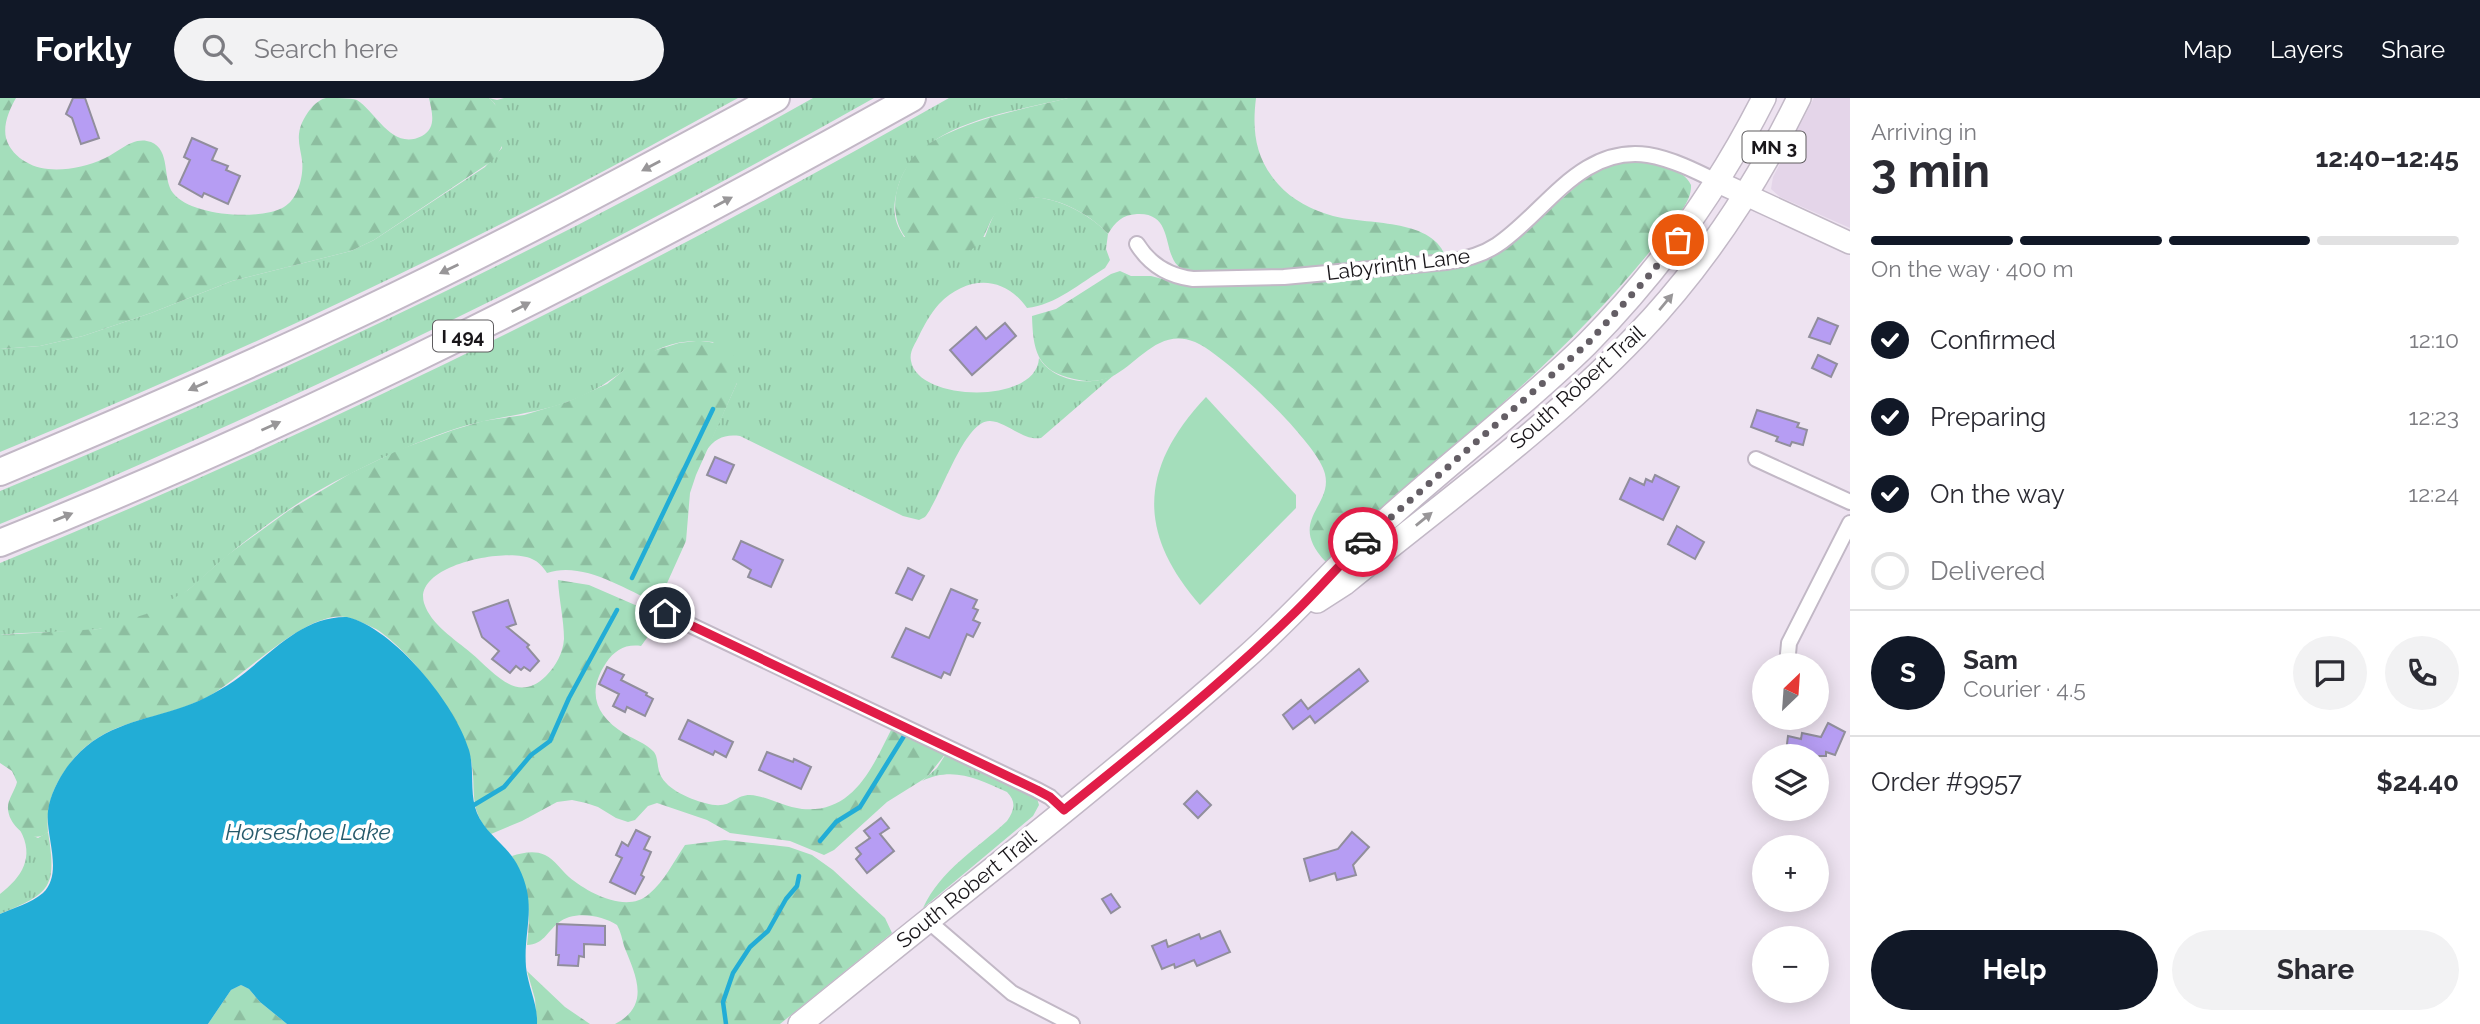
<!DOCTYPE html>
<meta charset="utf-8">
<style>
body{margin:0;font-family:Raleway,sans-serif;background:#f2f2f3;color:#2b2b33;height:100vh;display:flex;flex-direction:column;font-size:26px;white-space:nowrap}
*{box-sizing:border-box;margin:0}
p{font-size:23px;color:#7c7c81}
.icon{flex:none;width:38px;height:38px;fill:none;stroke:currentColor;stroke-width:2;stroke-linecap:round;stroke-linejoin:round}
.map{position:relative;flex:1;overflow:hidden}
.sheet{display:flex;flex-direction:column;background:#fff;width:630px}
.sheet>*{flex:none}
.needle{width:46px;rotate:25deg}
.tools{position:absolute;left:1752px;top:555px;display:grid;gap:14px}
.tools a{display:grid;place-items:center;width:77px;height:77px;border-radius:50%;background:#fff;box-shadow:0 4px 18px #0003;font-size:35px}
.pin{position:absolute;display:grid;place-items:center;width:60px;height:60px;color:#fff;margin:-30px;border:4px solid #fff;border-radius:50%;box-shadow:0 2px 7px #0007}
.courier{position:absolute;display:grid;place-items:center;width:70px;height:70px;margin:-35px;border:5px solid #e11d48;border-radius:50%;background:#fff;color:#222;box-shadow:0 2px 9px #0007}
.headline em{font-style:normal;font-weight:700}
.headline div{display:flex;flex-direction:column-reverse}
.headline{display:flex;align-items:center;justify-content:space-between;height:119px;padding:0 21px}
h1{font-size:46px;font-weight:700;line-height:52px}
.bar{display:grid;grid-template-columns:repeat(4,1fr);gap:10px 7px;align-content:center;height:84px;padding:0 21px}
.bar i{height:9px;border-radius:5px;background:#e1e1e2}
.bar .on{background:#111827}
.bar p{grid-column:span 4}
.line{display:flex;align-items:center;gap:18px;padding:0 21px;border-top:2px solid #e1e1e2}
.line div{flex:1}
.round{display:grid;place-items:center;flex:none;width:74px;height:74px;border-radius:37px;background:#f2f2f3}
ol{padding:0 21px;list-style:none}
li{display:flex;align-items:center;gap:21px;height:77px}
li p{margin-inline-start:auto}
li .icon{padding:7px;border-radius:50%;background:#111827;color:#fff;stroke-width:4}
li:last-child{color:#7c7c81}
li i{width:38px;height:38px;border:4px solid #e1e1e2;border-radius:50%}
.action{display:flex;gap:14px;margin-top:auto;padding:14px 21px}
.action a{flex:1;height:80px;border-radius:42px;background:#111827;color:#fff;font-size:28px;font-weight:700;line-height:80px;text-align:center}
.action a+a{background:#f2f2f3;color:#2b2b33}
header{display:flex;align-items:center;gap:42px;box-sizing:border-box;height:98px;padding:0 35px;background:#111827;color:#fff}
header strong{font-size:33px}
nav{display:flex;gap:38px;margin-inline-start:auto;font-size:24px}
.search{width:490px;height:63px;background:#f2f2f3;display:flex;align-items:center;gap:18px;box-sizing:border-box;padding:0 24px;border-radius:38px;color:#7c7c81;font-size:26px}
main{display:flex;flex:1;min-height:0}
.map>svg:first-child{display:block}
.built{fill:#e4d5e9}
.grass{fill:url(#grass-tufts)}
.forest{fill:url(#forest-firs)}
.park{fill:#a4debb}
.water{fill:#22add6}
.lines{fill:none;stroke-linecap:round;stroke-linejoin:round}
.stream{stroke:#22add6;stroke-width:4.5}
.building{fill:#b69df3;stroke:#918e9c;stroke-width:2}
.street-casing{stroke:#c2b8c6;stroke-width:18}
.secondary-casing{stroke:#c2b8c6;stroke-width:24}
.primary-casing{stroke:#c2b8c6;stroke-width:26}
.highway-casing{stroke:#c2b8c6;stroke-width:30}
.street{stroke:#fff;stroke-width:14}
.secondary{stroke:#fff;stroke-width:21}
.primary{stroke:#fff;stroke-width:23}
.highway{stroke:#fff;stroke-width:26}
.oneway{fill:#989698}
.done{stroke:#645e65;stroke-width:7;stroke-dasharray:0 12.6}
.route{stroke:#e11d48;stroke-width:9}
.labels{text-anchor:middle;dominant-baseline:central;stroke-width:7;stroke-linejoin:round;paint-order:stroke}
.shield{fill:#fff;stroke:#5e5c5f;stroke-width:2}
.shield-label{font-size:19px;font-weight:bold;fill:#19161a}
.street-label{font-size:21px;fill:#19161a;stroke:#fff}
.water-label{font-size:23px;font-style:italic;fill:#275b6c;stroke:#fff}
</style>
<header>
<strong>Forkly</strong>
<div class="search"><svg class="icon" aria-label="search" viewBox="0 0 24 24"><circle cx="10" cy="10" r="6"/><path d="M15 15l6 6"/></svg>Search here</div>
<nav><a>Map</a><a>Layers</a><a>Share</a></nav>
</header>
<main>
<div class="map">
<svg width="1850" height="926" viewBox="0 0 1850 926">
<defs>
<pattern id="grass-tufts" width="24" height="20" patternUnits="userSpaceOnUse" patternTransform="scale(1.75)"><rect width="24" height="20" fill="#a4debb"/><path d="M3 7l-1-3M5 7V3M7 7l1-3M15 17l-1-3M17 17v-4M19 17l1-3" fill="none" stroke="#8dbea0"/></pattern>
<pattern id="forest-firs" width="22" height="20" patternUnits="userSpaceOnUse" patternTransform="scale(1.75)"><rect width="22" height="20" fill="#a4debb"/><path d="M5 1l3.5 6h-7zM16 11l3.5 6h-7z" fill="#8dbea0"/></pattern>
</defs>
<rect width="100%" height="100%" fill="#eee3f1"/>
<!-- built -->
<path class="built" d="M1814,0h36v130l-70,-31 -9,-8 2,-12z"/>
<!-- grass -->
<g class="grass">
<path d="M489,0l8,2 7,-2h234c-59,32 -118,65 -178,96 -182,94 -370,180 -560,258v-103l40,-3 43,-10 68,-23 81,-32 119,-30 23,-11 111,-73 17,-19 -7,-44z"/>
<path d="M813,0h61c-209,118 -422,226 -641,325 -77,34 -154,69 -233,101v-33c279,-115 551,-245 813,-393z"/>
<path d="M949,0h119c-58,15 -154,24 -171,93 -5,18 -3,31 7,46h81c3,-8 6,-18 11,-25 29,-33 89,-4 112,22l-2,15 4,11 -5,8c-25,15 -49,37 -78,40 -23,-33 -60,-33 -88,-4 -8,9 -15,21 -20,32 -4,8 -10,16 -8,25 7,41 126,44 128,-3 15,24 52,29 75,17l-73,63c-19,3 -33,-16 -51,-17 -26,-1 -49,77 -65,96l-6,3 -16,-4 -163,-80c-15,-2 -25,2 -34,15l31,-68 -24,-41c-64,-8 -82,33 -133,55 -36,16 -75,18 -112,28 -36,10 -85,32 -118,49 -44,21 -85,51 -123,82 -14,11 -26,24 -40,35 -19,15 -43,25 -66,33 -35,11 -83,6 -121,11v-72c327,-134 642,-290 949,-465z"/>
<path d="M947,654l89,43 3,10 -6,11 -110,92c18,-39 54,-59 84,-87 7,-10 10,-19 0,-29 -29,-13 -54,-26 -85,-11l15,-13z"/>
<path d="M20,732l18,8 10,-6c9,56 3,61 -48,82v-20c22,-17 35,-37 20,-64z"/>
</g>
<!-- forest -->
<g class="forest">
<path d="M0,0h16c-7,12 -13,27 -10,40 3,11 11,19 20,24 21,13 55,7 77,-3 15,-6 30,-24 48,-17 20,8 11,37 22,51 17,23 87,28 111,14 14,-8 20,-31 18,-47 -1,-8 -4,-17 -3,-26 1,-10 7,-20 14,-28 4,-4 8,-7 13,-8 8,0 24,0 31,2 20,13 35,51 65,36 15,-8 10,-24 7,-38h60c20,19 22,42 3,63l-118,79 -23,11 -119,30 -81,32 -68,23 -43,10 -40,3z"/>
<path d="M1068,0h188c-4,33 -1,60 22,86 14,16 34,26 55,32 34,9 97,2 112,39 -60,6 -121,13 -181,16 -25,1 -51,4 -75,0 -32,-5 -9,-59 -52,-57 -15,1 -22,8 -29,20 -23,-26 -79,-53 -109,-24 -17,16 -9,38 -41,44 -56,9 -78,-42 -52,-86 9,-18 27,-28 45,-36 37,-17 77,-24 117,-34z"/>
<path d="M1634,63c18,1 48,5 57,24 1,17 -15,32 -25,46 -94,124 -226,223 -340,331 -40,-42 7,-55 -1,-88 -6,-30 -101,-120 -130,-132 -36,-15 -56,21 -84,35 -12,5 -25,5 -37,2 -38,-8 -41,-30 -42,-63l24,-7 55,-35 9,-3 11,5h20l35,9 45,2 96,-6 136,-15 30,-11 17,-11 78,-68 16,-9z"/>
<path d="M696,243c29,0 47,11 41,42l-41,92 -6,18 -4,48 -27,60 -5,1c-31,-14 -72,-41 -107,-29 -4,-6 -8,-11 -15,-14 -25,-12 -119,6 -108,44 7,22 31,36 47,50 23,19 46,52 75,23 10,-10 17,-23 18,-37 0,-19 -5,-39 -6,-59l31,5 60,26 7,7 -1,9 -14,19c-16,-2 -26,4 -35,17 -20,30 -10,53 19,71 9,5 21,10 28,17 5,5 4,13 6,20 4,17 30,28 46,32 26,8 28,-8 45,-8 17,1 34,12 52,14 52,5 71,-43 91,-83l54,26 -20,25 -40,25 -53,48 -10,5 -34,-14 -60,-8 -23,-13 -50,-17 -9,3 -13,14 -7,2 -12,-4 -18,-11 -12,-4 -14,-3 -15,2 -35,19 -31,13c-24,-25 -14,-45 -20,-74 -7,-40 -61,-110 -95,-131 -8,-4 -21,-10 -30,-12 -39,-7 -101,58 -135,78 -54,30 -108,18 -147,77 -13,19 -18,37 -16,60 -15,14 -39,-5 -40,-23 -1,-9 7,-18 9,-27l-5,-11 -12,-8v-128l99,-6 47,-15 42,-24 38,-34 62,-45 63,-38 50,-24 52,-19 30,-9 41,-6 43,-13 40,-18 28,-23 18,-10 26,-8z"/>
<path d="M725,742l64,7 23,8 21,15 52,48 7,15 -112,91h-165c37,-19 20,-50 9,-78 -2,-7 -3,-14 -7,-21 -15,-10 -44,-15 -59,-2 -12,10 -14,21 -31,22 4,-36 3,-57 -15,-89 10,-3 22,-6 33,-1 10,5 16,15 24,22 19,16 58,37 80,17 15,-12 25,-33 36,-49z"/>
<path d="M527,873l38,36 25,17h-53l-2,-25z"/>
<path d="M241,887l8,4 11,13 27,22h-79l23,-34z"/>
</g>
<!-- park -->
<path class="park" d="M1206,299l90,98v13l-96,97c-64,-73 -60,-138 6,-208z"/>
<!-- water -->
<path class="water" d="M347,519c47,11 109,88 122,133 6,21 0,43 8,63 9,22 32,33 42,55 19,39 4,61 7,99 2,20 12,37 11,57h-250l-27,-22 -11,-13 -8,-4 -10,5 -23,34h-208v-110c14,-6 31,-11 43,-21 21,-21 2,-57 5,-82 2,-16 10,-31 19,-44 30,-40 66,-44 110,-58 20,-6 39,-16 57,-28 35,-25 67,-65 113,-64z"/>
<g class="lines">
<!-- stream -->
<g class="stream">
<path d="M632,480l81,-169"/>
<path d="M474,707l30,-18 27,-32 19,-14 19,-43 48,-88"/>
<path d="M820,743l16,-19 24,-15 44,-71"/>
<path d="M726,926l-3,-22 10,-29 17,-26 18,-16 18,-32 11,-13 2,-10"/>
</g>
</g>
<!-- building -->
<g class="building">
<path d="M73,0h12l14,40 -18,6 -9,-26 -6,-4z"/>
<path d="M192,40l25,11 -5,11 16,6 -2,4 14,6 -12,28 -24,-11 -2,4 -23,-13 11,-24 -6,-3z"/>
<path d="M1818,220l20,8 -8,18 -21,-7z"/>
<path d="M1005,225l11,13 -44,39 -22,-25 26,-23 10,12z"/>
<path d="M1818,257l19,9 -6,13 -19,-9z"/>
<path d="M1757,312l42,13 -2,4 10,3 -4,15 -11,-3 -2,4 -14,-5 2,-4 -27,-10z"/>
<path d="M715,359l19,8 -8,18 -19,-8z"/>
<path d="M1655,377l24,12 -16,33 -43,-21 10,-21 14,7 2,-6 6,3z"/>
<path d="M1677,428l27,16 -9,17 -27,-15z"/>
<path d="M741,443l42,19 -12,27 -23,-10 3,-7 -18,-11z"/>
<path d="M908,470l16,8 -12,24 -16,-7z"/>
<path d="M951,491l26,11 -4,8 5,2 -5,10 7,3 -7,14 -6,-3 -17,41 -6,-3 -3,6 -49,-21 14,-29 23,10z"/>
<path d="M508,502l8,24 -9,3 22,18 -2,2 12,14 -9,10 -6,-4 -3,3 -5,-4 -6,7 -18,-14 7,-8 -17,-14 -9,-25z"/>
<path d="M607,569l17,8 -3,5 26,13 -1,2 7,4 -8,17 -18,-9 -2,5 -12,-6 6,-12 -20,-10z"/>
<path d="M1359,571l9,12 -53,42 -5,-7 -17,13 -10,-14 18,-15 7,9z"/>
<path d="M688,622l45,22 -7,15 -11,-6 -2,4 -34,-16z"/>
<path d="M1828,625l17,9 -10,23 -9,-3v4h-31v-3l-9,-1 2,-16 13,3 1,-6 19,4z"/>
<path d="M767,654l26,10 1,-3 17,8 -10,22 -42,-19z"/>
<path d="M1197,693l14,14 -13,13 -14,-14z"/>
<path d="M881,720l8,10 -9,6 14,17 -27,22 -11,-14 5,-5 -5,-6 14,-10 -6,-7z"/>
<path d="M636,732l14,7 -6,12 7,3 -10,23 3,2 -9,17 -25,-12 12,-24 -6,-3 6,-13 6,4z"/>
<path d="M1352,734l17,15 -16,18 3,10 -19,5 -2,-7 -25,8 -6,-22 34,-10z"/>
<path d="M1111,796l9,13 -9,6 -9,-14z"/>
<path d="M557,826l48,2v19l-21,-1v13l-5,-1 -1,10 -20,-1 1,-10h-3z"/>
<path d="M1220,833l10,21 -33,14 -3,-6 -19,8 -1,-4 -12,5 -10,-23 14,-6 2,7 31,-13 2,5z"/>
</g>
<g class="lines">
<defs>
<g id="street">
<path d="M1137,146c13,21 31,32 56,35l91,-2 162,-15c17,-2 36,-7 51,-17 48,-32 83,-100 151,-90 24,4 48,16 70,27"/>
<path d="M1756,361l94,43"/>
<path d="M665,515l372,177 13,7 14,13"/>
<path d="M1787,567l2,-22 61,-120"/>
<path d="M927,822l85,73 60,31"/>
</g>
<path id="secondary" d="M1718,84l132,61"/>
<g id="primary">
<path d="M1317,503l28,-18c98,-80 205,-157 292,-248 67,-70 120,-151 162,-237"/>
<path d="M800,926c148,-121 301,-238 444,-365 49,-43 91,-92 140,-137 66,-60 139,-115 203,-178 72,-73 131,-155 177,-246"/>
</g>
<g id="highway">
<path d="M0,374c114,-48 227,-96 339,-149 148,-69 293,-147 437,-225"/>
<path d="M0,445c315,-126 616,-280 912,-445"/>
</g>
</defs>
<!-- street casing -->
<use href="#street" class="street-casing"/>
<!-- secondary casing -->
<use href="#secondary" class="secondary-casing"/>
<!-- primary casing -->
<use href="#primary" class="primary-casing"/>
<!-- highway casing -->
<use href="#highway" class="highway-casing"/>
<!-- street -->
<use href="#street" class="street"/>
<!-- secondary -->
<use href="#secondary" class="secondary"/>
<!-- primary -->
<use href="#primary" class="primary"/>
<!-- highway -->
<use href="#highway" class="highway"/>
</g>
<!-- one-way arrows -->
<defs><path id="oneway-solid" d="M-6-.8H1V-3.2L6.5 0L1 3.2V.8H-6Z" transform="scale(1.75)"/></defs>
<g class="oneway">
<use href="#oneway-solid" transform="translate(651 68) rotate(152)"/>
<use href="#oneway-solid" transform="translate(723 104) rotate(-28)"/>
<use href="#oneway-solid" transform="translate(449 171) rotate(154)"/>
<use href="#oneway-solid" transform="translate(1666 204) rotate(-50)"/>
<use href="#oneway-solid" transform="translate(521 209) rotate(-27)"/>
<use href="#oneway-solid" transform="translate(198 288) rotate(156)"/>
<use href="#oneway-solid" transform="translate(271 328) rotate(-24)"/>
<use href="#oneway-solid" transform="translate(63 419) rotate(-22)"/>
<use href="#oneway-solid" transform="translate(1424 421) rotate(-39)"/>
</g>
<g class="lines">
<!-- done -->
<path class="done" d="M1363,444l224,-198 60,-66 31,-38"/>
<!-- route -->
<path class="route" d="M665,515l372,177 13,7 14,13c76,-61 154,-123 224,-191 26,-24 49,-52 75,-77"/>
</g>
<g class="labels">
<!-- shield labels -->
<g class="shield">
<rect x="1742.5" y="33.5" width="63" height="31" rx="5"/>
<rect x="433" y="222.5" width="60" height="31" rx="5"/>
</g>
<g class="shield-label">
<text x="1774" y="49">MN 3</text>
<text x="463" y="238">I 494</text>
</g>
<!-- street labels -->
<g class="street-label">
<text transform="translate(1398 166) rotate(-7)">Labyrinth Lane</text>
<text transform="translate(1577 289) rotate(-42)">South Robert Trail</text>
<text transform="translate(966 791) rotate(-39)">South Robert Trail</text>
</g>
<!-- water labels -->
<g class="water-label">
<text x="308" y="733">Horseshoe Lake</text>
</g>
</g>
</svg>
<div class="tools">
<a><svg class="needle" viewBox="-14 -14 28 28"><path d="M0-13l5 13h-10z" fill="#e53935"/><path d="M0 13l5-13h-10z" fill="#7c7c81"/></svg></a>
<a><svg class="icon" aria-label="layers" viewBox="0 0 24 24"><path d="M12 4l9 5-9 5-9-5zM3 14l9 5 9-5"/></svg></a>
<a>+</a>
<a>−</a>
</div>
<div class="pin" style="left:1678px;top:142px;background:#ea580c"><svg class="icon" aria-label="bag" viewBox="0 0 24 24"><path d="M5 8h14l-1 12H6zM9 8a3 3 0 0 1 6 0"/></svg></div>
<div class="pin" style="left:665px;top:515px;background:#1f2937"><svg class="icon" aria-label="home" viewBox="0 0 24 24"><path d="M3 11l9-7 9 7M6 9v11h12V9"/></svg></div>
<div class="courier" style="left:1363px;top:444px"><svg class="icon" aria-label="car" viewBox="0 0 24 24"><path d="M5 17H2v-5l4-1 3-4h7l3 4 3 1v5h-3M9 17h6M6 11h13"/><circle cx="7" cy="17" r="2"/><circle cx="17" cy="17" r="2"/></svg></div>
</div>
<section class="sheet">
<div class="headline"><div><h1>3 min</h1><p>Arriving in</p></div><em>12:40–12:45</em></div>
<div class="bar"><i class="on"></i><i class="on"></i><i class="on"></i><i></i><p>On the way · 400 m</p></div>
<ol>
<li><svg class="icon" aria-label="check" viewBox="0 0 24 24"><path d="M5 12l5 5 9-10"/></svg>Confirmed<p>12:10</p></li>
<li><svg class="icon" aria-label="check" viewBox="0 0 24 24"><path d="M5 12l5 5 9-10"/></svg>Preparing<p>12:23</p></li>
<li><svg class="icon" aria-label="check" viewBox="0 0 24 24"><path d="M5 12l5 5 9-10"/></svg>On the way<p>12:24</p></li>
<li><i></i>Delivered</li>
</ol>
<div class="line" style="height:126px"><b class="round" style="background:#111827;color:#fff">S</b><div><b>Sam</b><p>Courier · 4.5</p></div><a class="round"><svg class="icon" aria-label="chat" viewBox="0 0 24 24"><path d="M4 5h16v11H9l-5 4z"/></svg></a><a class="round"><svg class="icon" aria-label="phone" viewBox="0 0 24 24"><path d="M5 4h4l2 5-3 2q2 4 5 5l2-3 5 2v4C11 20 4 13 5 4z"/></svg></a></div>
<div class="line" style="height:91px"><div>Order #9957</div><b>$24.40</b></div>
<div class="action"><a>Help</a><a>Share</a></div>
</section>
</main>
